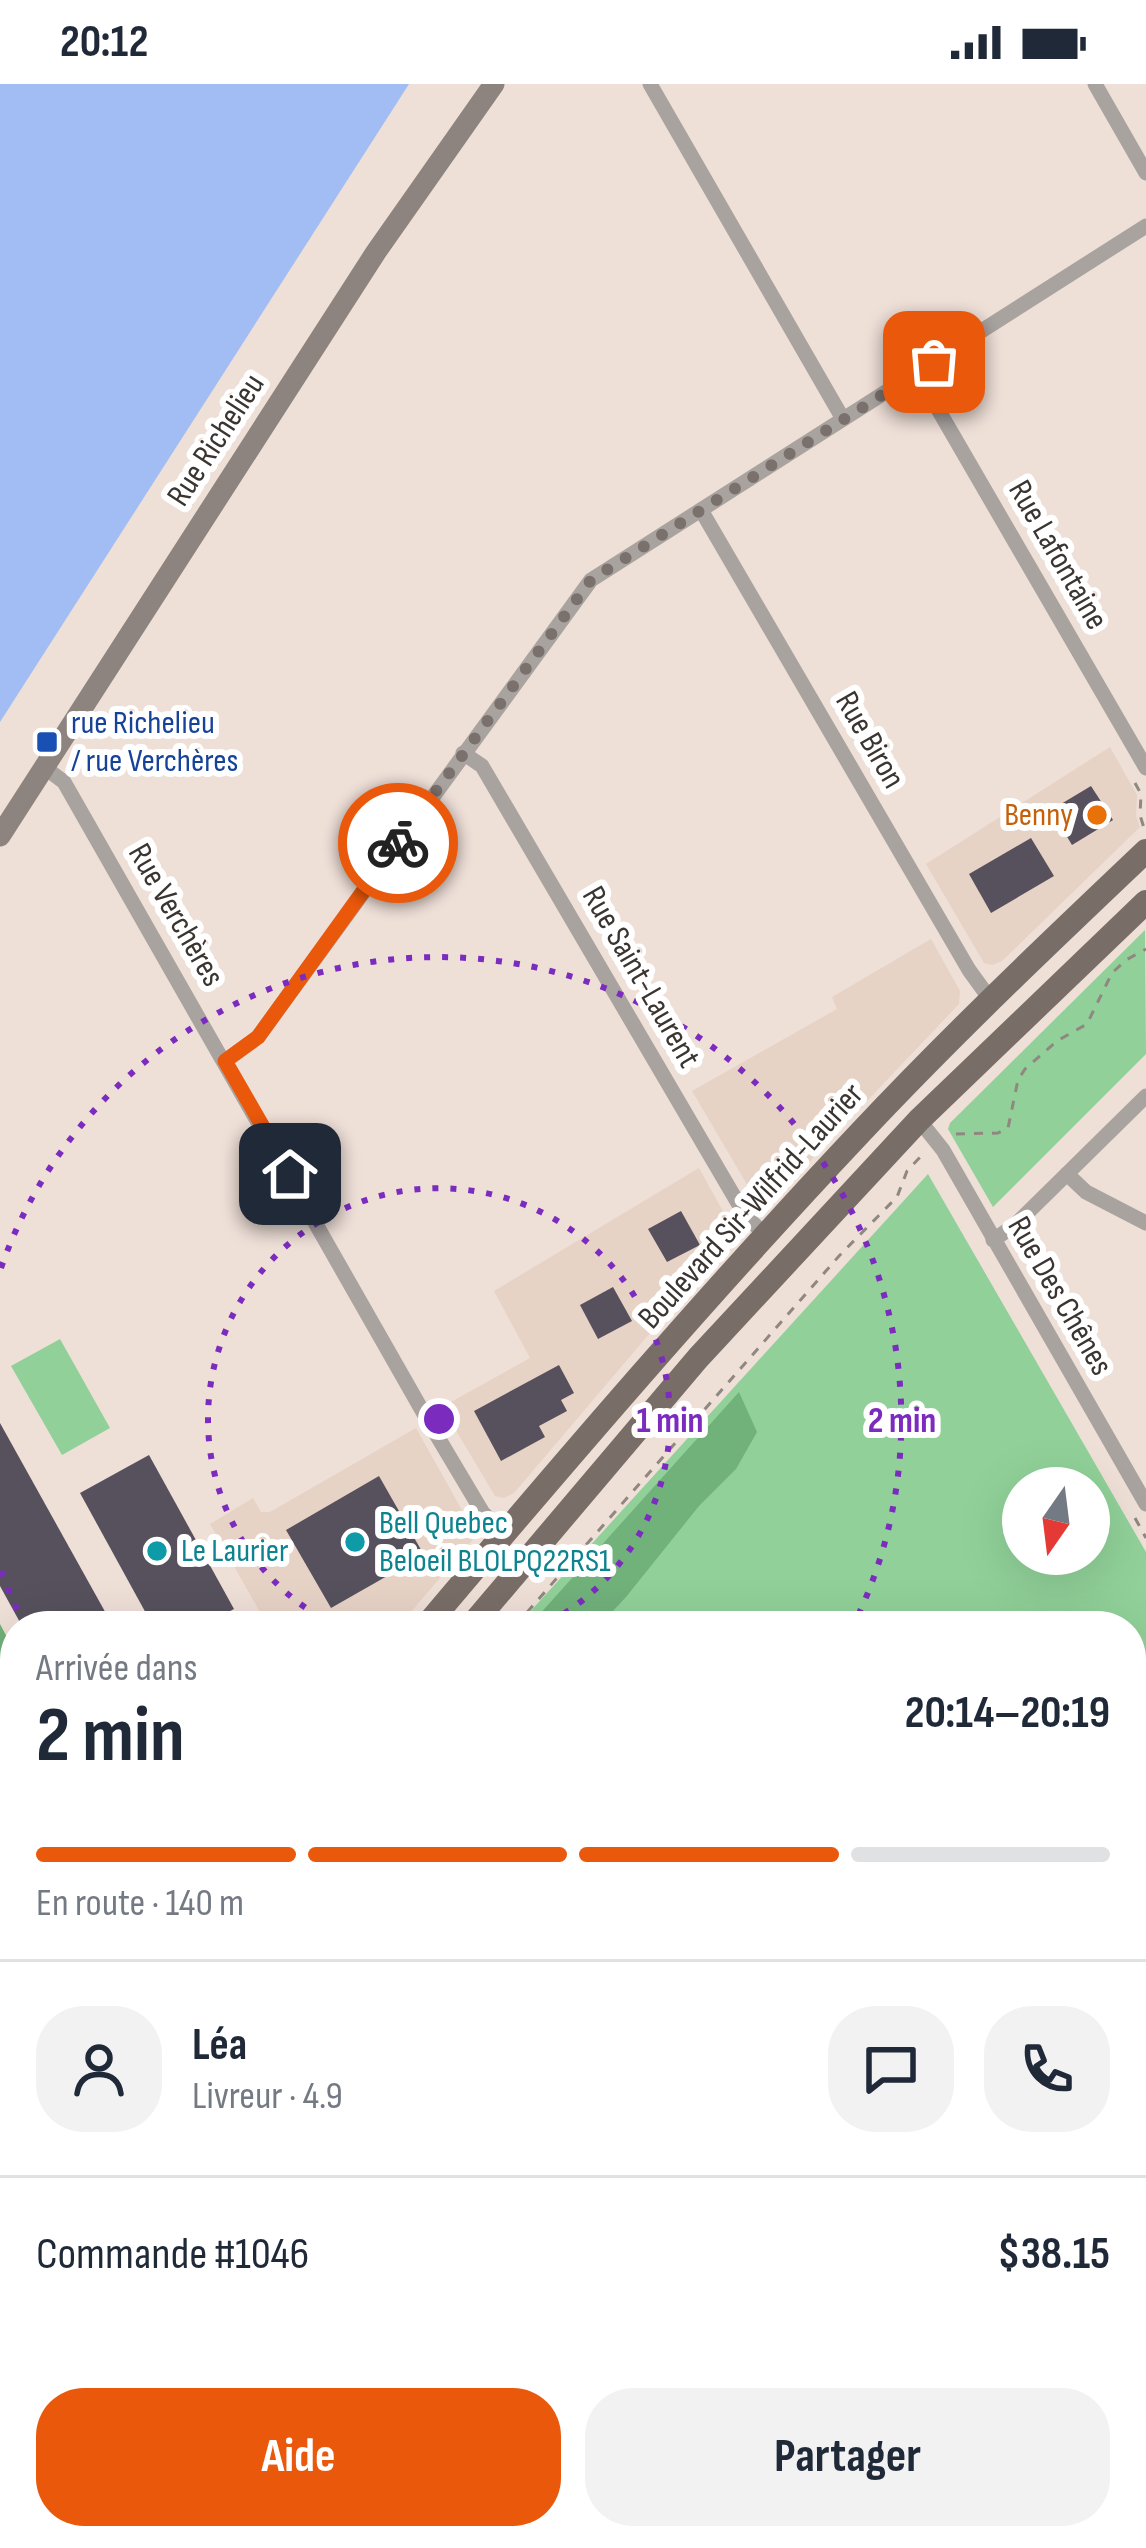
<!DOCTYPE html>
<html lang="fr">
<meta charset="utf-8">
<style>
body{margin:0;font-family:"Sofia Sans Condensed",sans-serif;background:#f2f2f3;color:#1f2937;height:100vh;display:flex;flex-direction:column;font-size:45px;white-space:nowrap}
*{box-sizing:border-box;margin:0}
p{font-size:39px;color:#747a83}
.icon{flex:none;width:66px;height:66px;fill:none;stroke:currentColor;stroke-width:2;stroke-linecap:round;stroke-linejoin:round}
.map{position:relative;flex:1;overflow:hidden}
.side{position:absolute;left:0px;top:1527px;width:1146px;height:939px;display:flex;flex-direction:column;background:#fff;border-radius:48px 48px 0 0;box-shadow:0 12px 48px #0002}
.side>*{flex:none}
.needle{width:78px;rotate:194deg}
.tools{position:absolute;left:1002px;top:1383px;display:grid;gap:24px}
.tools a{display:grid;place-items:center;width:108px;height:108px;border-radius:50%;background:#fff;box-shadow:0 12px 48px #0002;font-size:60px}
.pin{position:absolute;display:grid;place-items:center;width:102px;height:102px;color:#fff;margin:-51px;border-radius:24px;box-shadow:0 6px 18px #0006}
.courier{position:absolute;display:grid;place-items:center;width:120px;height:120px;margin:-60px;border:9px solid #ea580c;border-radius:50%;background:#fff;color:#222;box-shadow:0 3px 15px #0007}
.headline em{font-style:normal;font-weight:700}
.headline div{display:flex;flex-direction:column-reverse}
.headline{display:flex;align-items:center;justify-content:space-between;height:204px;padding:0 36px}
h1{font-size:78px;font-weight:700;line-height:90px}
.bar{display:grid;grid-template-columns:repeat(4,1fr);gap:18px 12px;align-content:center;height:144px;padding:0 36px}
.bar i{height:15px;border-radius:9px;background:#e0e1e3}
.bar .selected{background:#ea580c}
.bar p{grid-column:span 4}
.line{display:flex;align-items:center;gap:30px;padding:0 36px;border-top:3px solid #e0e1e3}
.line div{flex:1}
.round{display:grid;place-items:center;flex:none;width:126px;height:126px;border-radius:48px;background:#f2f2f3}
.cta{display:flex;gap:24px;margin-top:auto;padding:24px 36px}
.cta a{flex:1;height:138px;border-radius:48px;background:#ea580c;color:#fff;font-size:48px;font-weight:700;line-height:138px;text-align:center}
.cta a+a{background:#f2f2f3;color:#1f2937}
.status{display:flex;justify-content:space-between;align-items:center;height:84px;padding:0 60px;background:#fff;direction:ltr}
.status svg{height:33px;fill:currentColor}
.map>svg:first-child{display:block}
.built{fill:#e7d2c6}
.green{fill:#91d199;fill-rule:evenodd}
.forest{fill:#71b17a}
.water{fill:#a2bdf3}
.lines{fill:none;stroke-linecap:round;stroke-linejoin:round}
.stream{stroke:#a2bdf3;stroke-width:6}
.building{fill:#56515d}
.path{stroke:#918781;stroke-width:3;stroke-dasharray:9 9;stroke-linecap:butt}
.service{stroke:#a9a3a0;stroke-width:8}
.minor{stroke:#a9a3a0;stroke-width:15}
.secondary{stroke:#8d847f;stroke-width:21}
.primary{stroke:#796d68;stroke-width:24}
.done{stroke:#7a706c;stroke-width:12;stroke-dasharray:0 21.6}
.route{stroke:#ea580c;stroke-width:15}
.ring{fill:none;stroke:#7b2cbf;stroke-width:6;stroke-dasharray:6 12}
.transit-dot{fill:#1a4fb4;stroke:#fff;stroke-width:4.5}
.food-dot{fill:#e8710a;stroke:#fff;stroke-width:4.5}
.culture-dot{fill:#0f9aa8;stroke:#fff;stroke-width:4.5}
.labels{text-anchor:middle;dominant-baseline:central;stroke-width:12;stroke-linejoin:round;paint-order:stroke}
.street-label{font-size:33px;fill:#3b3532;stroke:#fff}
.transit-label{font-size:33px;fill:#164399;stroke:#fff;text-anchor:start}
.food-label{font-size:33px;fill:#c56008;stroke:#fff;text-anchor:end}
.culture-label{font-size:33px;fill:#0d838f;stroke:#fff;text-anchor:start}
.centre{fill:#7b2cbf;stroke:#fff;stroke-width:6}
.ring-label{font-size:36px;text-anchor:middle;font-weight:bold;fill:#7b2cbf;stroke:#fff;stroke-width:12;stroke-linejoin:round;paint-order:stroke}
</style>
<div class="status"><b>20:12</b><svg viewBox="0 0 49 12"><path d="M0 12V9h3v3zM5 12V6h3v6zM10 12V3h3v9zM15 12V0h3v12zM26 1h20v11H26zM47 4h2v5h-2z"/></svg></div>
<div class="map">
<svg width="1146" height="2464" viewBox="0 0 1146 2464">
<rect width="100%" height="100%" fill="#eedfd7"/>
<!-- built -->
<g class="built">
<path d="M1110,663l27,48 -1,21 4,11 -138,134 -10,4 -8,-2 -58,-99z"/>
<path d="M931,855l29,52 -1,13 -186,196 -13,2 -5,-4 -63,-107 145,-82 -5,-12z"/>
<path d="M699,1084l36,65 -221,260 -10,5 -9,-2 -53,-89 88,-49 -36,-67z"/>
<path d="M416,1344l56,100 2,10 -75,88h-131l-58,-102 43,-26 8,14h9z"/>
<path d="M15,2093v358h599l1,13h-615v-354z"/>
</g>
<!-- green -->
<g class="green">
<path d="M1145,846l1,124 -153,153 -45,-78 2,-6z"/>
<path d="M928,1090l218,378v996h-461l-7,-13h453v-909h-614zM1023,1404h66v66h-66z"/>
<path d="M60,1255l50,89 -48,27 -51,-89z"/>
</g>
<!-- forest -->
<g class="forest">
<path d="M739,1308l18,40 -21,37 -37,37 -73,91 -27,29h-70z"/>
<path d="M0,1540l15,28v208l-15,8z"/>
</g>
<!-- water -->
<path class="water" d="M0,0h409l-409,638z"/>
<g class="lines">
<!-- stream -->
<path class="stream" d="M0,1712l9,-7 6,2"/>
</g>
<!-- building -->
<g class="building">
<path d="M1091,702l22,34 -41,25 -21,-35z"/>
<path d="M1031,754l23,38 -63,37 -22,-39z"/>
<path d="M681,1127l19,34 -33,17 -19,-33z"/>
<path d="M613,1203l19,34 -34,18 -18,-34z"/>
<path d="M559,1281l15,28 -13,7 6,11 -28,15 6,11 -44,24 -27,-50z"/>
<path d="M0,1339l113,203h-91l-22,-40z"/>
<path d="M149,1371l85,154 -31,17h-50l-73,-133z"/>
<path d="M379,1392l45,79 -93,53 -45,-78z"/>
<path d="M0,1812l15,29v38l-11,32h-4z"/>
</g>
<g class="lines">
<!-- path -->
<g class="path">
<path d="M1135,699l6,11 -1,21 4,13"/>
<path d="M956,1050l42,-1 10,-5 10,-48 7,-11 32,-28 30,-17 25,-51 14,-13 20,-11"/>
<path d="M1135,1434l11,20"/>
<path d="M515,1542l324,-370 58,-59 10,-26 16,-17"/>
<path d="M658,2451l3,13"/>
<path d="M117,2464l12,-13"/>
</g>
<!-- service -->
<g class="service">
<path d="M1131,1993l15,4"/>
<path d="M1131,2039l15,-3"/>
<path d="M0,2117l15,5"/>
<path d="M0,2335l15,-8"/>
<path d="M418,2451l7,13"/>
<path d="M89,2464l13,-13"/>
</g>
<!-- minor -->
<g class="minor">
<path d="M650,0l193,335"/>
<path d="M1095,0l51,89"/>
<path d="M917,289l229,395"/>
<path d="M701,426l268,460 21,29"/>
<path d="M463,669l19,13 263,449 20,20"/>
<path d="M44,683l20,15 363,637 56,94 21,20"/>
<path d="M225,977l33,-24 333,-457 555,-354"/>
<path d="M919,1036l24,30 203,354"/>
<path d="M1067,1090l19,18 60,31"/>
<path d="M993,1156l21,-14 132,-130"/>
<path d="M632,2451l1,13"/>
</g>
<!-- secondary -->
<path class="secondary" d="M0,752l376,-584 118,-168"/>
<!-- primary -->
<g class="primary">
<path d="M426,1542c141,-167 284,-334 434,-493 92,-98 189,-190 286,-282"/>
<path d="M471,1542l227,-268 221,-238 227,-218"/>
<path d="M0,2027l15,-17"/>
<path d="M0,2080l15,-17"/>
</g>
</g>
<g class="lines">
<!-- done -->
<path class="done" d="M398,759l193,-263 343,-218"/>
<!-- route -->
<path class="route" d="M290,1090l-65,-113 33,-24 140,-194"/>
</g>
<!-- distance rings -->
<g class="ring">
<path d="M336 1542A231 231 0 1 1 542 1542"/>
<path d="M25 1542A463 463 0 0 1 1 1486M1 1184A463 463 0 1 1 853 1542"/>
</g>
<!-- markers -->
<rect class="transit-dot" x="35" y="646" width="24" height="24" rx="6"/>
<circle class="food-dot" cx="1097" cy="731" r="12"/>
<g class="culture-dot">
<circle cx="355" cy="1458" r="12"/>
<circle cx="157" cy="1467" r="12"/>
</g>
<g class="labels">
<!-- street labels -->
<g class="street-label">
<text transform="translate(216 356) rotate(-57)">Rue Richelieu</text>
<text transform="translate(1058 471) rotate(60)">Rue Lafontaine</text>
<text transform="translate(870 656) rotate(60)">Rue Biron</text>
<text transform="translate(176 831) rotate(60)">Rue Verchères</text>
<text transform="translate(641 893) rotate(60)">Rue Saint-Laurent</text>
<text transform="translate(751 1122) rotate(-48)">Boulevard Sir-Wilfrid-Laurier</text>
<text transform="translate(1060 1212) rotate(60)">Rue Des Chênes</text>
</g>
<!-- transit labels -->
<g class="transit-label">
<text x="71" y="639">rue Richelieu<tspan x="71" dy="38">/ rue Verchères</tspan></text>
</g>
<!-- food labels -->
<g class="food-label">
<text x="1073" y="731">Benny</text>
</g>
<!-- culture labels -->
<g class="culture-label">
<text x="379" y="1439">Bell Quebec<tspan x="379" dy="38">Beloeil BLOLPQ22RS1</tspan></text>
<text x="181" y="1467">Le Laurier</text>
</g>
</g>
<circle cx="439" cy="1335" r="18" class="centre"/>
<g class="ring-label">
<text x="670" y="1348">1 min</text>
<text x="902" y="1348">2 min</text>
</g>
</svg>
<div class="tools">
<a><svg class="needle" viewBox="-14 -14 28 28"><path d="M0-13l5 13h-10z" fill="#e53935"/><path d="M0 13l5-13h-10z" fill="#747a83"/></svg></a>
</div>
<div class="pin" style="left:934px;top:278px;background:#ea580c"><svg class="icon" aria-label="bag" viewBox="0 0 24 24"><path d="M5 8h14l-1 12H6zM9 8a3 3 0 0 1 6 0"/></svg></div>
<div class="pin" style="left:290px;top:1090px;background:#1f2937"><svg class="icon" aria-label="home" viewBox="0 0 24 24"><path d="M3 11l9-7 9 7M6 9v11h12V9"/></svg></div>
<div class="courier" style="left:398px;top:759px"><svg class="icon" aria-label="bike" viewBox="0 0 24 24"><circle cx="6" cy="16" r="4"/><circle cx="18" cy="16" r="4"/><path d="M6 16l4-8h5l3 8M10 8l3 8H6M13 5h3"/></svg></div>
<section class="side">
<div class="headline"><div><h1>2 min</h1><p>Arrivée dans</p></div><em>20:14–20:19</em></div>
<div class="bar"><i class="selected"></i><i class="selected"></i><i class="selected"></i><i></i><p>En route · 140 m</p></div>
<div class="line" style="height:216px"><a class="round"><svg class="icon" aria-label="person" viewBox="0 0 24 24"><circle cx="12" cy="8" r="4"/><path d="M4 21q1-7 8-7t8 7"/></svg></a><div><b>Léa</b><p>Livreur · 4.9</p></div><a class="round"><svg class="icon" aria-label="chat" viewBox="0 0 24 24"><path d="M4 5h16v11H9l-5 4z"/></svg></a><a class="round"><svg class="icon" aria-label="phone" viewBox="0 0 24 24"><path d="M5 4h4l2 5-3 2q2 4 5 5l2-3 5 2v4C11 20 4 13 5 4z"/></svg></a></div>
<div class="line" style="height:156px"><div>Commande #1046</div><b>$38.15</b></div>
<div class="cta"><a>Aide</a><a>Partager</a></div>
</section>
</div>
